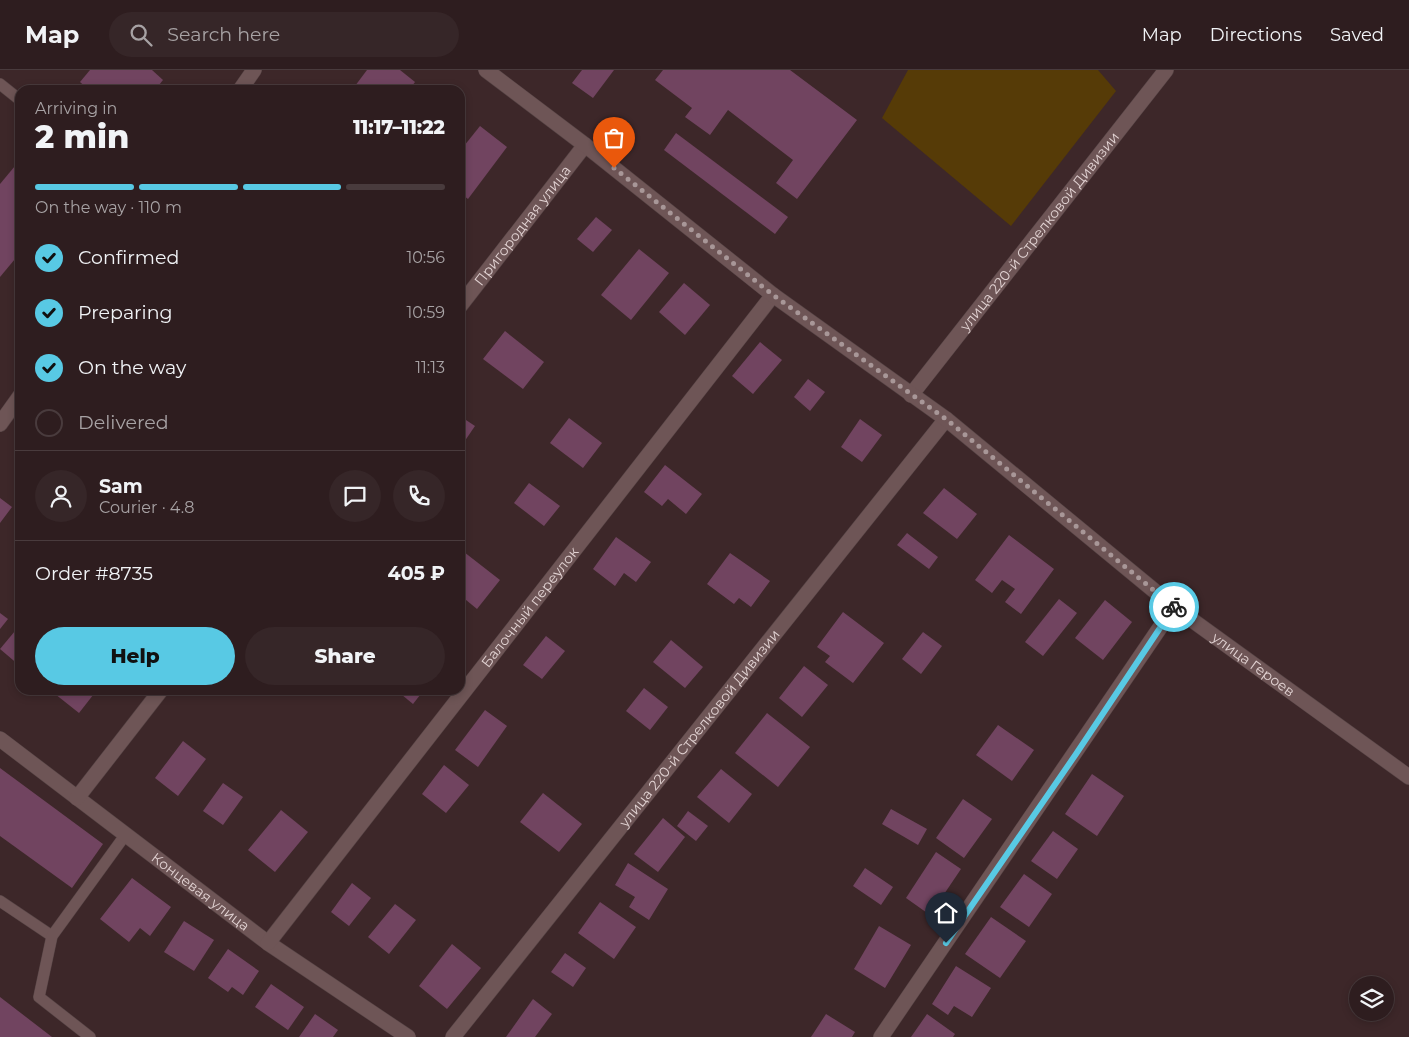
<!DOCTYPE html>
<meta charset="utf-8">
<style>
body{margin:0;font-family:Montserrat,sans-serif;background:#362628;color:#f1f3f6;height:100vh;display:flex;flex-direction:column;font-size:19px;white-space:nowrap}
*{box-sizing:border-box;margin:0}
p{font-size:16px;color:#a7a2a4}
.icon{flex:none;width:28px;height:28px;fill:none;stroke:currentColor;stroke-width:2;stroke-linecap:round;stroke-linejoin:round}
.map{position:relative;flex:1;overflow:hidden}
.sheet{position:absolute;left:15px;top:15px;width:450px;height:610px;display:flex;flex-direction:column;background:#2e1d1f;border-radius:15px;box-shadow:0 2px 8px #0003,0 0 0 1px #493b3d}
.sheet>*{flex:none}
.tools{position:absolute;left:1349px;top:906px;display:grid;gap:10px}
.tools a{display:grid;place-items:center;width:45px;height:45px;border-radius:50%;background:#2e1d1f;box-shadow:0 2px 8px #0003,0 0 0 1px #493b3d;font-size:25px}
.pin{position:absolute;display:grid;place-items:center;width:42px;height:42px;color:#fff;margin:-51px -21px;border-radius:50% 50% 50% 0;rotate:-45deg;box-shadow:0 0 5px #0007}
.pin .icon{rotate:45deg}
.courier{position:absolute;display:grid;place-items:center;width:50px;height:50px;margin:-25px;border:4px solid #58c9e4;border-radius:50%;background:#fff;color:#222;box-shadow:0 1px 6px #0007}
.summary em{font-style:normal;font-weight:800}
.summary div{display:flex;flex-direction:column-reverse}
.summary{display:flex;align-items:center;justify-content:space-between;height:85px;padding:0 20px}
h1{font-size:32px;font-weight:800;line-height:38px}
.bar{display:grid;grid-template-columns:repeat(4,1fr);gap:8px 5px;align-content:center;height:60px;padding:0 20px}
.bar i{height:6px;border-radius:4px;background:#493b3d}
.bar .active{background:#58c9e4}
.bar p{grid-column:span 4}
.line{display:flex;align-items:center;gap:12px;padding:0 20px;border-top:1px solid #493b3d}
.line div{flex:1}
.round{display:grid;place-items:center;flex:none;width:52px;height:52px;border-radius:26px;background:#362628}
ol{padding:0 20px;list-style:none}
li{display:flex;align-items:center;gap:15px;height:55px}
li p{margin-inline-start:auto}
li .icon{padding:5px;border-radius:50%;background:#58c9e4;color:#111;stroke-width:4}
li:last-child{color:#a7a2a4}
li i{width:28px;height:28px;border:2px solid #493b3d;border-radius:50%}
.action{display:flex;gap:10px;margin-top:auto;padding:10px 20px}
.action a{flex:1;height:58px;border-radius:30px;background:#58c9e4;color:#111;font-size:20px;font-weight:800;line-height:58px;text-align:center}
.action a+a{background:#362628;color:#f1f3f6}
header{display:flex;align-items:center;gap:30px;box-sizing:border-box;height:70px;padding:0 25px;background:#2e1d1f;border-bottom:1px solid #493b3d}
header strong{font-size:24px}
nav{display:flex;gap:28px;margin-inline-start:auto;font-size:18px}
.search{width:350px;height:45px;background:#362628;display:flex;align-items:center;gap:12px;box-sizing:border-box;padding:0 18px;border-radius:28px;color:#a7a2a4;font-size:19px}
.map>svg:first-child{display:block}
.green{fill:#563b07}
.building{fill:#714460}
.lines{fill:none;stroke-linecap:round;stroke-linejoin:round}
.service-casing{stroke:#554344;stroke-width:12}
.minor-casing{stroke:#554344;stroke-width:16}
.tertiary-casing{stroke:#554344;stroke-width:16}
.service{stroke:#6e5556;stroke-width:11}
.minor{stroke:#6e5556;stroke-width:15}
.tertiary{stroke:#6e5556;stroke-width:15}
.done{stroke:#a89798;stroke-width:5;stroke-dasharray:0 9}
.route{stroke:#58c9e4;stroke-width:6}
.labels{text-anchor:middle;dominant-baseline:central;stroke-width:4.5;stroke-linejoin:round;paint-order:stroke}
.street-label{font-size:14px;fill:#e2d3d3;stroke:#3d2729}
</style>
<header>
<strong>Map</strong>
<div class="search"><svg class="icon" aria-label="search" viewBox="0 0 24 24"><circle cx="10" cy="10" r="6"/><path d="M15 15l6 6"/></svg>Search here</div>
<nav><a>Map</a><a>Directions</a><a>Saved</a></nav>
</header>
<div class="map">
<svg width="1409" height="967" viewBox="0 0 1409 967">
<rect width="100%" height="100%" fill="#3d2729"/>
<!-- green -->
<path class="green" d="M908,0h190l18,21 -105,135 -129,-108z"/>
<!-- building -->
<g class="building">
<path d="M90,0h62l11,10 -8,10h-66l-9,-8z"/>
<path d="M367,0h33l15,12 -6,8h-57z"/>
<path d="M582,0h32l-21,28 -21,-15z"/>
<path d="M663,0h127l67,50 -60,79 -21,-16 17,-23 -65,-50 -18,25 -25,-18 7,-9 -37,-28z"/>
<path d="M480,56l27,21 -39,52 -8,-6v-42z"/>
<path d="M676,63l112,84 -13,17 -111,-84z"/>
<path d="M20,90v93l-20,24v-93z"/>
<path d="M596,147l16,13 -19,22 -16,-13z"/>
<path d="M639,179l30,24 -38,47 -30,-25z"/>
<path d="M684,213l26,22 -25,30 -26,-23z"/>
<path d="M505,261l39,31 -21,27 -40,-30z"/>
<path d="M760,272l22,18 -29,34 -21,-18z"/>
<path d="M808,309l17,13 -15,19 -16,-14z"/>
<path d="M460,346l15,10 -15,22z"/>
<path d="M569,348l33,25 -19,25 -33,-25z"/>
<path d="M860,349l22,16 -20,27 -21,-15z"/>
<path d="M665,395l37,29 -16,20 -18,-15 -6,7 -18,-14z"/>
<path d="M529,413l31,23 -16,20 -30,-23z"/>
<path d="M944,418l33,26 -20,25 -34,-26z"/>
<path d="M0,428l12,9 -12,16z"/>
<path d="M907,463l31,24 -9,12 -32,-24z"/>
<path d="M1009,465l45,34 -33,45 -16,-12 10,-13 -13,-9 -10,13 -17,-13z"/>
<path d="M616,467l35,25 -15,20 -12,-9 -9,13 -22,-17z"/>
<path d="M464,482l36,28 -23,29 -17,-14v-38z"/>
<path d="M730,483l40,28 -19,26 -12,-9 -5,6 -27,-20z"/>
<path d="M1059,529l18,14 -34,43 -18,-14z"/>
<path d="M1105,530l27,22 -29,38 -28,-22z"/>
<path d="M843,542l41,31 -31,40 -28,-21 5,-6 -13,-9z"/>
<path d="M0,543l8,6 -8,10z"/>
<path d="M20,555v41l-20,-17z"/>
<path d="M923,562l19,14 -21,28 -19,-15z"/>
<path d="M546,566l19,15 -23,28 -19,-14z"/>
<path d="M671,570l32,27 -18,21 -32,-26z"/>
<path d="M804,596l24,19 -26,32 -23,-19z"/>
<path d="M644,618l24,19 -18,23 -24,-19z"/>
<path d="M50,620h47l-18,23z"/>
<path d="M396,620h28l-11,14z"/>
<path d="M485,640l22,16 -29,41 -23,-17z"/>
<path d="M767,643l43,34 -32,40 -43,-34z"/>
<path d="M998,655l36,25 -22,31 -36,-26z"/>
<path d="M183,671l23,18 -28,37 -23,-18z"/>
<path d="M444,695l25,20 -23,28 -24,-19z"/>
<path d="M0,698l103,76 -31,44 -72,-52z"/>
<path d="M721,699l31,25 -23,29 -32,-26z"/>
<path d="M1092,704l32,22 -27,40 -32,-22z"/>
<path d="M223,713l20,14 -20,28 -20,-14z"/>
<path d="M543,723l39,31 -23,28 -39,-30z"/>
<path d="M963,729l29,20 -28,39 -28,-20z"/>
<path d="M891,739l36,20 -9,16 -36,-21z"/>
<path d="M281,740l27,22 -33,40 -27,-22z"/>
<path d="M688,741l20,15 -12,15 -19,-15z"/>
<path d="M663,748l22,19 -27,35 -24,-18z"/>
<path d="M1053,761l25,18 -21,30 -26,-18z"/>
<path d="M936,782l25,17 -31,46 -24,-17z"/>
<path d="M628,793l40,26 -19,31 -20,-13 6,-10 -20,-12z"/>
<path d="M865,798l28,19 -12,18 -28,-19z"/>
<path d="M1024,804l28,20 -23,33 -29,-20z"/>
<path d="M132,808l39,29 -21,29 -10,-8 -11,14 -29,-23z"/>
<path d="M352,813l19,15 -22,28 -18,-14z"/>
<path d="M600,832l36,25 -22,32 -36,-26z"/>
<path d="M395,834l21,16 -27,34 -21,-17z"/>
<path d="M991,847l35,24 -26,37 -35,-24z"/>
<path d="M184,851l30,19 -20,31 -30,-19z"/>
<path d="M879,856l32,19 -26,43 -31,-19z"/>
<path d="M452,874l29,24 -34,41 -28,-23z"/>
<path d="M228,879l31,22 -16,24 -11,-8 -4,5 -20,-14z"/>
<path d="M565,883l21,15 -13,19 -22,-15z"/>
<path d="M956,896l35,22 -19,29 -18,-11 -6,9 -16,-11z"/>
<path d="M271,914l33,23 -16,23 -33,-23z"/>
<path d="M0,927l52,40h-52z"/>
<path d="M533,929l19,15 -17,23h-29z"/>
<path d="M315,944l23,16 -5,7h-34z"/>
<path d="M826,944l29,18 -3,5h-41z"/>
<path d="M927,944l28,20 -2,3h-42z"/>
</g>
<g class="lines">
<defs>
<g id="service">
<path d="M0,14l20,16"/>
<path d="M0,831l52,35"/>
<path d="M90,967l-51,-40 13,-61 74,-102"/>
</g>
<g id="minor">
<path id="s1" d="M460,236l125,-161"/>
<path id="s2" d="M911,325l255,-325"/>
<path id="s3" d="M0,669l268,204 140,94"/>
<path d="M77,728l84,-108"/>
<path id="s4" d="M268,873l505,-648"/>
<path id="s5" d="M453,967l493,-618"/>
<path d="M881,967l293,-430"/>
</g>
<g id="tertiary">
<path id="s6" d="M486,0l99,75 188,150 173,124 228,188 235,170"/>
<path d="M240,20l14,-20"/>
<path d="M0,354l20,-28"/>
</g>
</defs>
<!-- service casing -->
<use href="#service" class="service-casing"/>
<!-- minor casing -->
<use href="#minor" class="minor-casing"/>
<!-- tertiary casing -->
<use href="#tertiary" class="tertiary-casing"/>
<!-- service -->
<use href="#service" class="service"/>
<!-- minor -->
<use href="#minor" class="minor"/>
<!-- tertiary -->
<use href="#tertiary" class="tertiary"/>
</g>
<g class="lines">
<!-- done -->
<path class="done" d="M614,98l159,127 173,124 228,188"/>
<!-- route -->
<path class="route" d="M946,873l130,-189 98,-147"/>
</g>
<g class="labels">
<!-- street labels -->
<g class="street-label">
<text stroke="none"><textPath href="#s1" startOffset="102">Пригородная улица</textPath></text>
<text stroke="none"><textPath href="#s2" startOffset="208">улица 220-й Стрелковой Дивизии</textPath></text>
<text stroke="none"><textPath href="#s4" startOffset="426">Балочный переулок</textPath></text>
<text stroke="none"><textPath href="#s6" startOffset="971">улица Героев</textPath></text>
<text stroke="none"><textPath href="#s5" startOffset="395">улица 220-й Стрелковой Дивизии</textPath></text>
<text stroke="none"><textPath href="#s3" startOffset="252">Концевая улица</textPath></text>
</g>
</g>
</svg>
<div class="tools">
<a><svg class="icon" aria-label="layers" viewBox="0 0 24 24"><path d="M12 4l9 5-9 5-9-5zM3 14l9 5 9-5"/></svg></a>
</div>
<div class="pin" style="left:614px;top:98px;background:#ea580c"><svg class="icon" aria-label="bag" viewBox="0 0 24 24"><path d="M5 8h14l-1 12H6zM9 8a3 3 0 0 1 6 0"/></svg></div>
<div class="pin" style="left:946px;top:873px;background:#1f2937"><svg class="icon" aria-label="home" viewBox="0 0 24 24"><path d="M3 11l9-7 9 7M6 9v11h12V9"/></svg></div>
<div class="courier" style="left:1174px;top:537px"><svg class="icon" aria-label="bike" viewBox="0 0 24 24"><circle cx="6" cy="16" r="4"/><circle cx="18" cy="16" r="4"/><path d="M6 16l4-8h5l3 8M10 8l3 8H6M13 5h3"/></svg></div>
<section class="sheet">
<div class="summary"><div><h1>2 min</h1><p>Arriving in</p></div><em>11:17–11:22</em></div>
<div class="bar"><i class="active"></i><i class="active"></i><i class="active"></i><i></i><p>On the way · 110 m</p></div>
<ol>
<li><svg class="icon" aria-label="check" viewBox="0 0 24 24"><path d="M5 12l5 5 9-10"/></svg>Confirmed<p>10:56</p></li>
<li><svg class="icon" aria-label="check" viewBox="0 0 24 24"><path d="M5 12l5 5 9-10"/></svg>Preparing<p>10:59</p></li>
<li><svg class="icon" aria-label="check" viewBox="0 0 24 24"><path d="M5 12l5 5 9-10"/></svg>On the way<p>11:13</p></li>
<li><i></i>Delivered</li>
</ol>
<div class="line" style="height:90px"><a class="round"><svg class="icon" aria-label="person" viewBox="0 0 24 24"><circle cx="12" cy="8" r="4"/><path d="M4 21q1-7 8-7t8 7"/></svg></a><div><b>Sam</b><p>Courier · 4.8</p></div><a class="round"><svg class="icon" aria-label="chat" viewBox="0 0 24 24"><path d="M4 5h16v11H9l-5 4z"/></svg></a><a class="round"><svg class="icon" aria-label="phone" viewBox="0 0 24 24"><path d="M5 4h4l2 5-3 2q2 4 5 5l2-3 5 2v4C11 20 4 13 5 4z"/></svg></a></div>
<div class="line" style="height:65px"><div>Order #8735</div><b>405 ₽</b></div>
<div class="action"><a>Help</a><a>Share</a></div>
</section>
</div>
